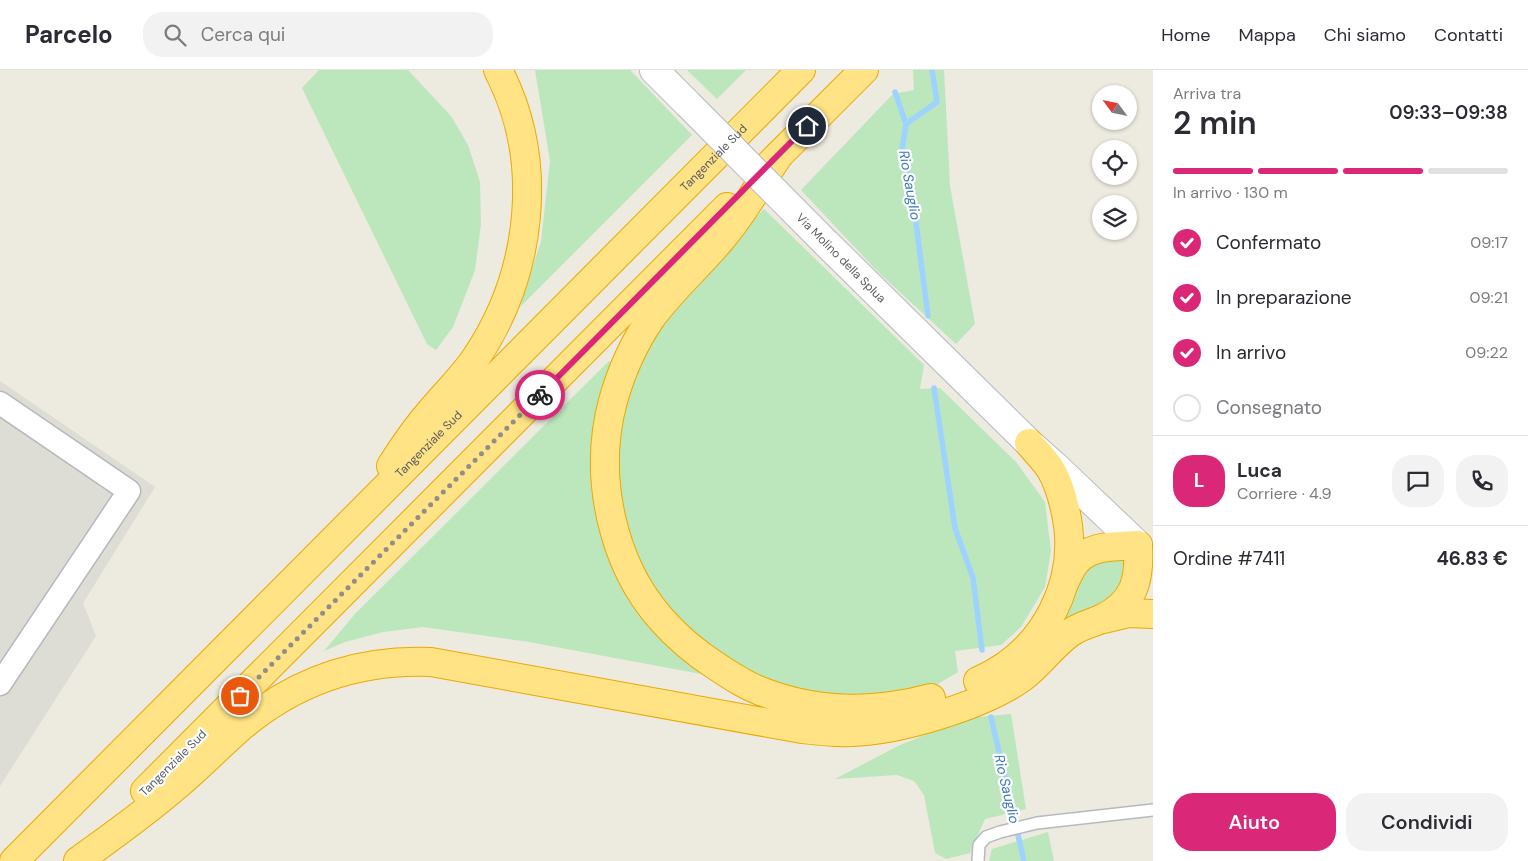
<!DOCTYPE html>
<html lang="it">
<meta charset="utf-8">
<style>
body{margin:0;font-family:"DM Sans",sans-serif;background:#f2f2f3;color:#2b2b33;height:100vh;display:flex;flex-direction:column;font-size:19px;white-space:nowrap}
*{box-sizing:border-box;margin:0}
p{font-size:16px;color:#7c7c81}
.icon{flex:none;width:28px;height:28px;fill:none;stroke:currentColor;stroke-width:2;stroke-linecap:round;stroke-linejoin:round}
.map{position:relative;flex:1;overflow:hidden}
.details{display:flex;flex-direction:column;background:#fff;width:375px}
.details>*{flex:none}
.needle{width:32px;rotate:303deg}
.buttons{position:absolute;left:1092px;top:15px;display:grid;gap:10px}
.buttons a{display:grid;place-items:center;width:45px;height:45px;border-radius:50%;background:#fff;box-shadow:0 1px 4px #0004;font-size:25px}
.pin{position:absolute;display:grid;place-items:center;width:42px;height:42px;color:#fff;margin:-21px;border:2px solid #fff;border-radius:50%;box-shadow:0 1px 5px #0007}
.courier{position:absolute;display:grid;place-items:center;width:50px;height:50px;margin:-25px;border:4px solid #db2777;border-radius:50%;background:#fff;color:#222;box-shadow:0 1px 6px #0007}
.headline em{font-style:normal;font-weight:600}
.headline div{display:flex;flex-direction:column-reverse}
.headline{display:flex;align-items:center;justify-content:space-between;height:85px;padding:0 20px}
h1{font-size:32px;font-weight:600;line-height:38px}
.bar{display:grid;grid-template-columns:repeat(4,1fr);gap:8px 5px;align-content:center;height:60px;padding:0 20px}
.bar i{height:6px;border-radius:4px;background:#e1e1e2}
.bar .current{background:#db2777}
.bar p{grid-column:span 4}
.line{display:flex;align-items:center;gap:12px;padding:0 20px;border-top:1px solid #e1e1e2}
.line div{flex:1}
.round{display:grid;place-items:center;flex:none;width:52px;height:52px;border-radius:20px;background:#f2f2f3}
ol{padding:0 20px;list-style:none}
li{display:flex;align-items:center;gap:15px;height:55px}
li p{margin-inline-start:auto}
li .icon{padding:5px;border-radius:50%;background:#db2777;color:#fff;stroke-width:4}
li:last-child{color:#7c7c81}
li i{width:28px;height:28px;border:2px solid #e1e1e2;border-radius:50%}
.cta{display:flex;gap:10px;margin-top:auto;padding:10px 20px}
.cta a{flex:1;height:58px;border-radius:20px;background:#db2777;color:#fff;font-size:20px;font-weight:600;line-height:58px;text-align:center}
.cta a+a{background:#f2f2f3;color:#2b2b33}
header{display:flex;align-items:center;gap:30px;box-sizing:border-box;height:70px;padding:0 25px;background:#fff;border-bottom:1px solid #e1e1e2}
header strong{font-size:24px}
nav{display:flex;gap:28px;margin-inline-start:auto;font-size:18px}
.search{width:350px;height:45px;background:#f2f2f3;display:flex;align-items:center;gap:12px;box-sizing:border-box;padding:0 18px;border-radius:20px;color:#7c7c81;font-size:19px}
main{display:flex;flex:1;min-height:0}
.map>svg:first-child{display:block}
.industrial{fill:#dddcd5}
.green{fill:#bce6bc}
.lines{fill:none;stroke-linecap:round;stroke-linejoin:round}
.stream{stroke:#9ed3ff;stroke-width:5.5}
.lane-casing{stroke:#b6b9be;stroke-width:14}
.street-casing{stroke:#b6b9be;stroke-width:25}
.secondary-casing{stroke:#b6bac0;stroke-width:30}
.highway-casing{stroke:#eda800;stroke-width:30}
.lane{stroke:#fff;stroke-width:11}
.street{stroke:#fff;stroke-width:22}
.secondary{stroke:#fff;stroke-width:28}
.highway{stroke:#ffe385;stroke-width:28}
.secondary-bridge-casing{stroke:#b6bac0;stroke-width:30;stroke-linecap:butt}
.secondary-bridge{stroke:#fff;stroke-width:28}
.done{stroke:#8d8e8e;stroke-width:5;stroke-dasharray:0 9}
.route{stroke:#db2777;stroke-width:6}
.labels{text-anchor:middle;dominant-baseline:central;stroke-width:4.5;stroke-linejoin:round;paint-order:stroke}
.street-label{font-size:12px;fill:#595d62;stroke:#fff}
.water-label{font-size:14px;font-style:italic;fill:#3b78bd;stroke:#fff}
</style>
<header>
<strong>Parcelo</strong>
<div class="search"><svg class="icon" aria-label="search" viewBox="0 0 24 24"><circle cx="10" cy="10" r="6"/><path d="M15 15l6 6"/></svg>Cerca qui</div>
<nav><a>Home</a><a>Mappa</a><a>Chi siamo</a><a>Contatti</a></nav>
</header>
<main>
<div class="map">
<svg width="1153" height="791" viewBox="0 0 1153 791">
<rect width="100%" height="100%" fill="#edeae0"/>
<!-- industrial -->
<path class="industrial" d="M0,311l155,106 -72,116 13,33 -96,150z"/>
<!-- green -->
<g class="green">
<path d="M319,0h89l43,46 17,29 12,37 1,42 -6,46 -22,57 -17,23 -9,-6 -125,-256z"/>
<path d="M535,0h95l62,65 -172,172 21,-66 9,-80z"/>
<path d="M687,0h59l-29,29z"/>
<path d="M913,0h31l6,116 25,138 -19,20 -78,-72 -77,-82 92,-96 21,-4z"/>
<path d="M764,139l160,156 -4,24 20,-1 76,74 29,40 6,49 -6,36 -24,40 -20,18 -46,6 3,21 -27,16 -60,10 -48,-3 -55,-13 -55,-29 -56,-57 -19,-35 -20,-63 -3,-51 8,-52 43,-84z"/>
<path d="M609,291l5,3 -14,153 112,159 -183,-34 -106,-15 -40,5 -38,10 -21,9 31,-37z"/>
<path d="M1129,484l1,17 -21,32 -47,22 2,-20 22,-45z"/>
<path d="M1011,644l15,95 -41,10 -15,34 -24,6 -11,-6 -11,-58 -10,-14 -17,-6 -62,4 63,-33 67,-28z"/>
<path d="M1048,762l6,29h-65l3,-12z"/>
</g>
<g class="lines">
<!-- stream -->
<g class="stream">
<path d="M895,22l11,32"/>
<path d="M928,246l-15,-116 -11,-50 4,-26 31,-22 -5,-32"/>
<path d="M934,318l21,140 18,50 9,72"/>
<path d="M991,647l33,144"/>
</g>
<defs>
<path id="lane" d="M978,791l1,-16 7,-8 14,-5 37,-9 116,-13"/>
<path id="street" d="M0,333l129,88 -129,193"/>
<g id="secondary">
<path d="M654,0l34,34"/>
<path d="M826,173l203,200 26,23 83,79"/>
</g>
<g id="highway">
<path d="M779,85c-18,27 -35,57 -56,82 -23,28 -51,52 -72,81 -17,25 -30,54 -38,83 -20,73 -2,162 49,219 16,18 34,33 54,46 15,10 30,20 47,26 55,21 112,21 168,6"/>
<path d="M766,98l98,-98"/>
<path d="M391,396c12,-19 25,-38 40,-55 15,-18 31,-33 44,-52 57,-84 71,-197 23,-289"/>
<path d="M1104,549l25,-6 24,1"/>
<path d="M978,611c67,-29 104,-101 87,-172 -3,-13 -7,-27 -14,-39 -6,-10 -15,-18 -22,-27"/>
<path d="M145,721l582,-584"/>
<path id="s1" d="M14,791l787,-791"/>
<path d="M78,791c33,-24 66,-47 97,-74 23,-19 44,-41 67,-61 55,-46 118,-67 189,-64l371,67c17,2 33,4 49,3 47,-1 134,-27 172,-55 17,-13 29,-31 47,-44 10,-7 20,-9 31,-14 34,-16 39,-39 37,-74 -22,2 -48,-1 -63,18 -4,5 -7,12 -10,18"/>
</g>
</defs>
<!-- lane casing -->
<use href="#lane" class="lane-casing"/>
<!-- street casing -->
<use href="#street" class="street-casing"/>
<!-- secondary casing -->
<use href="#secondary" class="secondary-casing"/>
<!-- highway casing -->
<use href="#highway" class="highway-casing"/>
<!-- lane -->
<use href="#lane" class="lane"/>
<!-- street -->
<use href="#street" class="street"/>
<!-- secondary -->
<use href="#secondary" class="secondary"/>
<!-- highway -->
<use href="#highway" class="highway"/>
<defs>
<path id="secondary-bridge" d="M688,34l138,139"/>
</defs>
<!-- secondary-bridge casing -->
<use href="#secondary-bridge" class="secondary-bridge-casing"/>
<!-- secondary-bridge -->
<use href="#secondary-bridge" class="secondary-bridge"/>
</g>
<g class="lines">
<!-- done -->
<path class="done" d="M240,626l300,-301"/>
<!-- route -->
<path class="route" d="M540,325l267,-269"/>
</g>
<g class="labels">
<!-- street labels -->
<g class="street-label">
<text stroke="none"><textPath href="#s1" startOffset="992">Tangenziale Sud</textPath></text>
<text transform="translate(841 188) rotate(45)">Via Molino della Splua</text>
<text stroke="none"><textPath href="#s1" startOffset="588">Tangenziale Sud</textPath></text>
<text transform="translate(173 693) rotate(-45)">Tangenziale Sud</text>
</g>
<!-- water labels -->
<g class="water-label">
<text transform="translate(910 115) rotate(80)">Rio Sauglio</text>
<text transform="translate(1007 719) rotate(77)">Rio Sauglio</text>
</g>
</g>
</svg>
<div class="buttons">
<a><svg class="needle" viewBox="-14 -14 28 28"><path d="M0-13l5 13h-10z" fill="#e53935"/><path d="M0 13l5-13h-10z" fill="#7c7c81"/></svg></a>
<a><svg class="icon" aria-label="locate" viewBox="0 0 24 24"><circle cx="12" cy="12" r="6"/><path d="M12 2v4M12 18v4M2 12h4M18 12h4"/></svg></a>
<a><svg class="icon" aria-label="layers" viewBox="0 0 24 24"><path d="M12 4l9 5-9 5-9-5zM3 14l9 5 9-5"/></svg></a>
</div>
<div class="pin" style="left:240px;top:626px;background:#ea580c"><svg class="icon" aria-label="bag" viewBox="0 0 24 24"><path d="M5 8h14l-1 12H6zM9 8a3 3 0 0 1 6 0"/></svg></div>
<div class="pin" style="left:807px;top:56px;background:#1f2937"><svg class="icon" aria-label="home" viewBox="0 0 24 24"><path d="M3 11l9-7 9 7M6 9v11h12V9"/></svg></div>
<div class="courier" style="left:540px;top:325px"><svg class="icon" aria-label="bike" viewBox="0 0 24 24"><circle cx="6" cy="16" r="4"/><circle cx="18" cy="16" r="4"/><path d="M6 16l4-8h5l3 8M10 8l3 8H6M13 5h3"/></svg></div>
</div>
<section class="details">
<div class="headline"><div><h1>2 min</h1><p>Arriva tra</p></div><em>09:33–09:38</em></div>
<div class="bar"><i class="current"></i><i class="current"></i><i class="current"></i><i></i><p>In arrivo · 130 m</p></div>
<ol>
<li><svg class="icon" aria-label="check" viewBox="0 0 24 24"><path d="M5 12l5 5 9-10"/></svg>Confermato<p>09:17</p></li>
<li><svg class="icon" aria-label="check" viewBox="0 0 24 24"><path d="M5 12l5 5 9-10"/></svg>In preparazione<p>09:21</p></li>
<li><svg class="icon" aria-label="check" viewBox="0 0 24 24"><path d="M5 12l5 5 9-10"/></svg>In arrivo<p>09:22</p></li>
<li><i></i>Consegnato</li>
</ol>
<div class="line" style="height:90px"><b class="round" style="background:#db2777;color:#fff">L</b><div><b>Luca</b><p>Corriere · 4.9</p></div><a class="round"><svg class="icon" aria-label="chat" viewBox="0 0 24 24"><path d="M4 5h16v11H9l-5 4z"/></svg></a><a class="round"><svg class="icon" aria-label="phone" viewBox="0 0 24 24"><path d="M5 4h4l2 5-3 2q2 4 5 5l2-3 5 2v4C11 20 4 13 5 4z"/></svg></a></div>
<div class="line" style="height:65px"><div>Ordine #7411</div><b>46.83 €</b></div>
<div class="cta"><a>Aiuto</a><a>Condividi</a></div>
</section>
</main>
